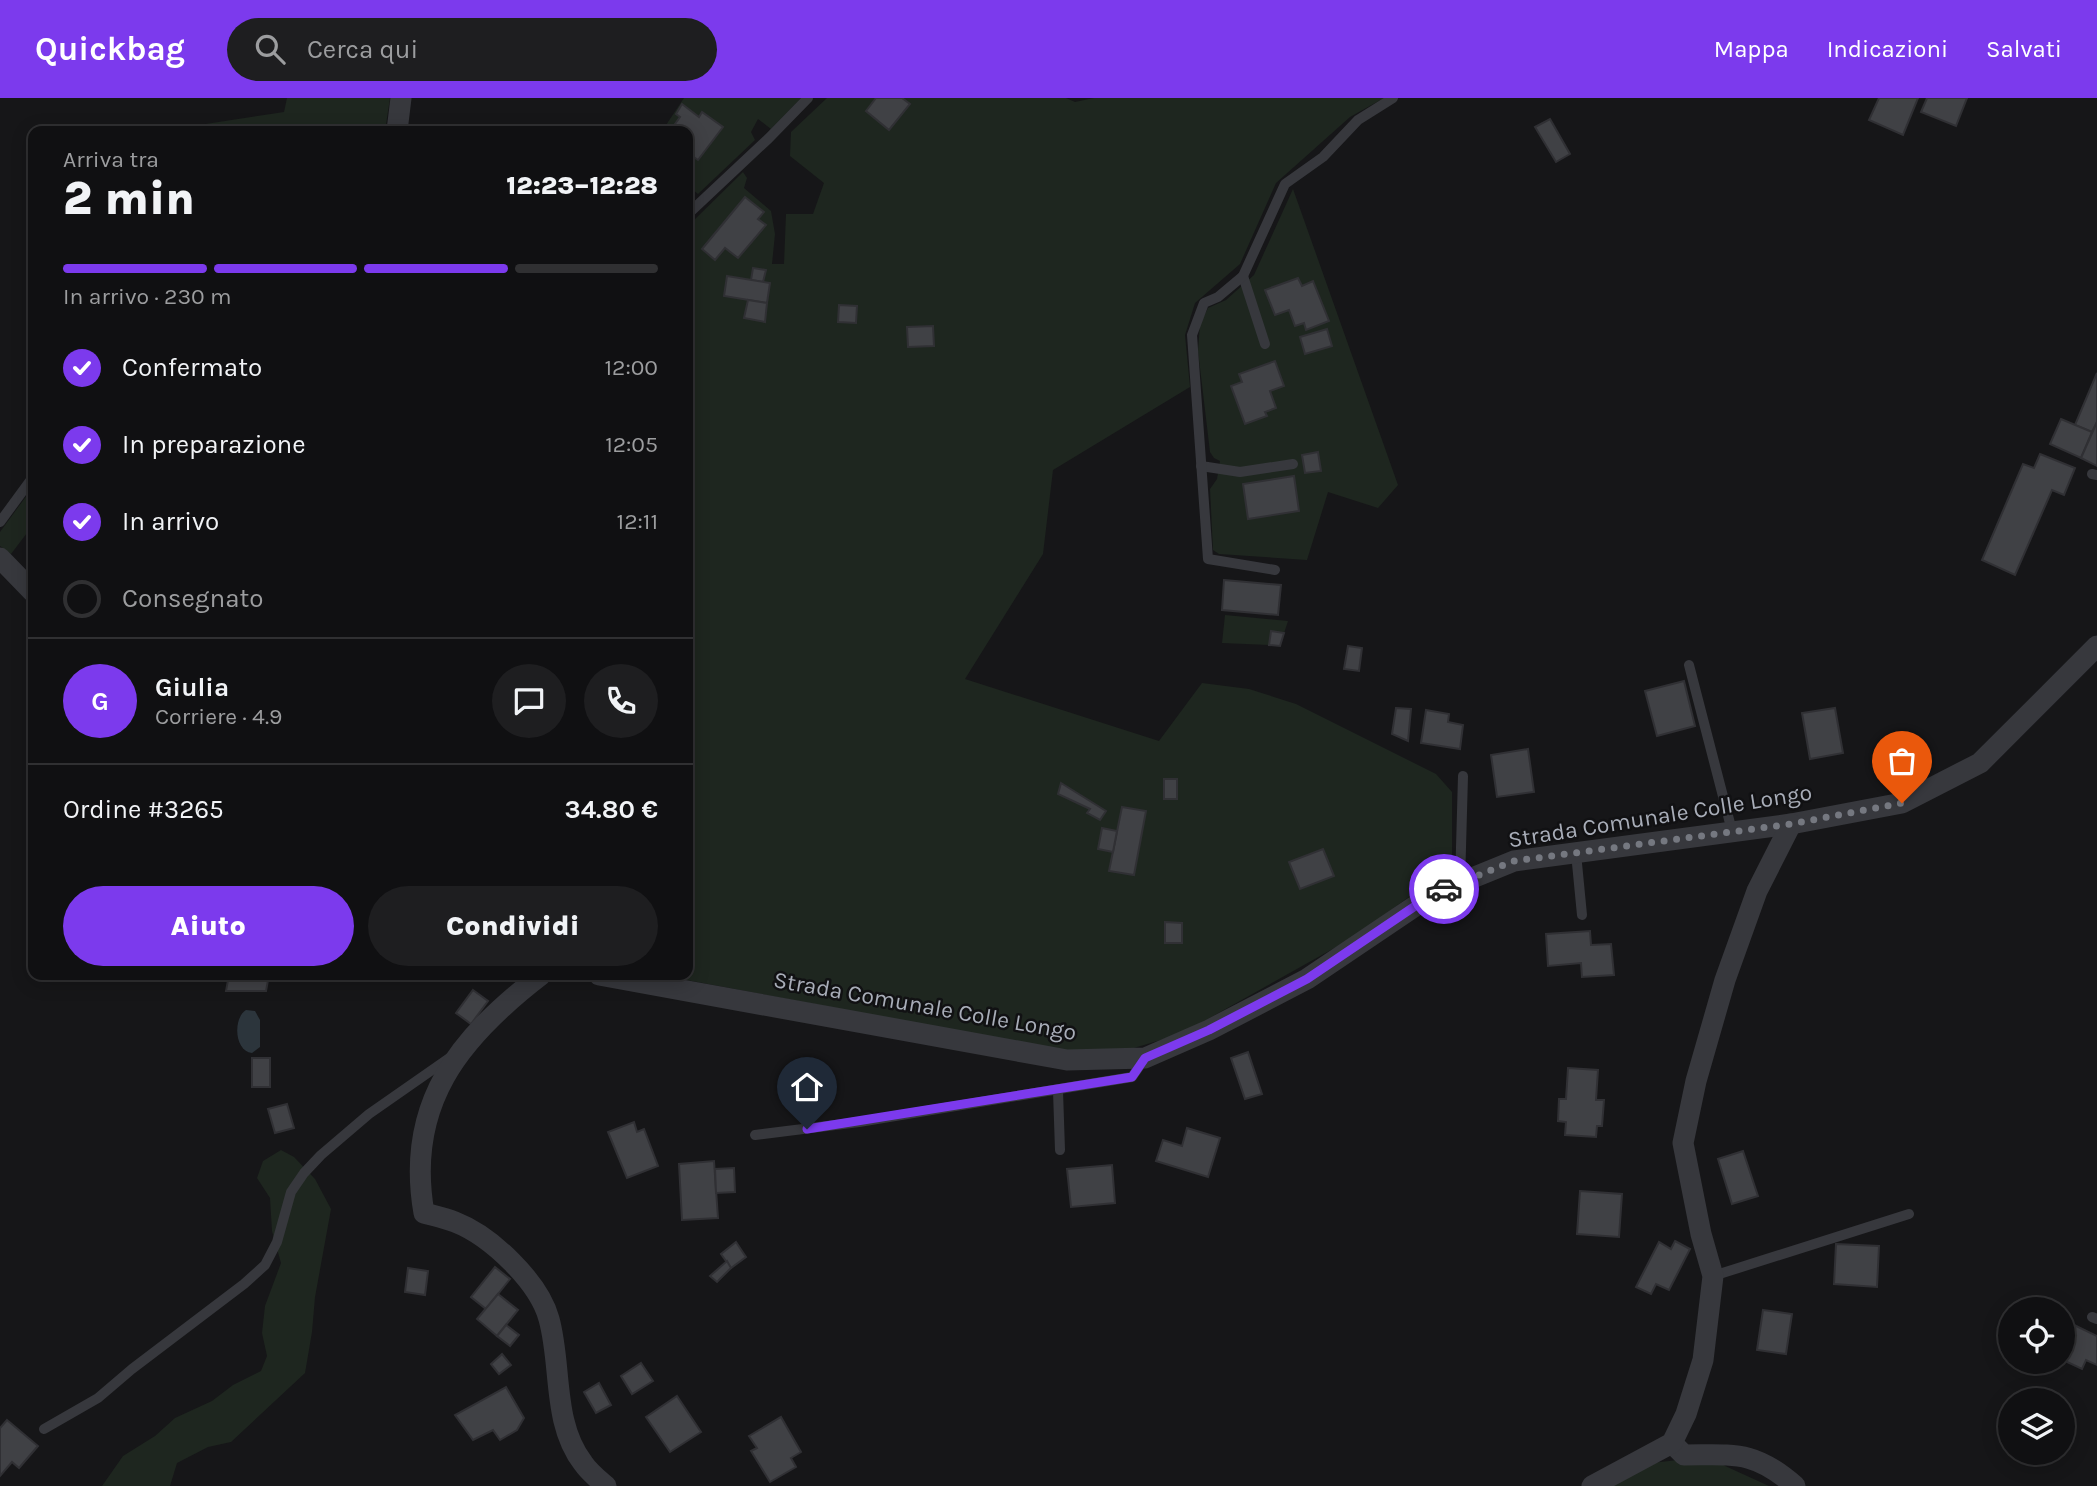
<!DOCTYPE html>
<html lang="it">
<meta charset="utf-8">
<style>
body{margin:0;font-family:Karla,sans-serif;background:#1e1e20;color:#f1f3f6;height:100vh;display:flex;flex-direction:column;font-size:26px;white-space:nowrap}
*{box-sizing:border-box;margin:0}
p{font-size:23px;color:#9c9d9f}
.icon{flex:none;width:38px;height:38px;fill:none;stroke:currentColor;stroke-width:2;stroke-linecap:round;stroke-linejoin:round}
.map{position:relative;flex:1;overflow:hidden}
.drawer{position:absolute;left:28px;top:28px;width:665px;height:854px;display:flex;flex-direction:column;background:#101012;border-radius:14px;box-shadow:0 4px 18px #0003,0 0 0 2px #303032}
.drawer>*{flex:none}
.buttons{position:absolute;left:1998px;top:1199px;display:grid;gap:14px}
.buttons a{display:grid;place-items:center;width:77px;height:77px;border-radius:50%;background:#101012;box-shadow:0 4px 18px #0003,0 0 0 2px #303032;font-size:35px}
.pin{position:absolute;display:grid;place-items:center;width:60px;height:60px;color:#fff;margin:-72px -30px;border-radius:50% 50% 50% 0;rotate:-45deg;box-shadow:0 0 7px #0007}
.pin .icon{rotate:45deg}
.courier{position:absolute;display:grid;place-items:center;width:70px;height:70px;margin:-35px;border:5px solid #7c3aed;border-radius:50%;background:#fff;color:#222;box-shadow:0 2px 9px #0007}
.headline em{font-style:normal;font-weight:800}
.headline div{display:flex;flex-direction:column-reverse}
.headline{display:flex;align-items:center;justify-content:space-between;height:119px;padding:0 35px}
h1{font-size:46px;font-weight:800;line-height:52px}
.bar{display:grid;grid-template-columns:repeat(4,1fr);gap:10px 7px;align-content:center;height:84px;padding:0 35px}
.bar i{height:9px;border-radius:5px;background:#303032}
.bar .current{background:#7c3aed}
.bar p{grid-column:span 4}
.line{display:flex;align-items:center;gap:18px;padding:0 35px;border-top:2px solid #303032}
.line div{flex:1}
.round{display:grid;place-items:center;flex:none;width:74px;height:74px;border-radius:37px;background:#1e1e20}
ol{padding:0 35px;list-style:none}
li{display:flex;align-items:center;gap:21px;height:77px}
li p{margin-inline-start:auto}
li .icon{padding:7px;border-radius:50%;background:#7c3aed;color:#fff;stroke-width:4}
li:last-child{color:#9c9d9f}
li i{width:38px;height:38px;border:4px solid #303032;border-radius:50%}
.cta{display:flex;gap:14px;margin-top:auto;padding:14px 35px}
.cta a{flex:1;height:80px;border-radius:42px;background:#7c3aed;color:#fff;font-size:28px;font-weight:800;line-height:80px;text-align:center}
.cta a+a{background:#1e1e20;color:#f1f3f6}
header{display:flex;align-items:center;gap:42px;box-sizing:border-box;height:98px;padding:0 35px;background:#7c3aed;color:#fff}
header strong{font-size:33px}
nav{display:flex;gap:38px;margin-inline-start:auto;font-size:24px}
.search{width:490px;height:63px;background:#1e1e20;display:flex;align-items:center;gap:18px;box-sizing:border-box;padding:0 24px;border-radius:38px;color:#9c9d9f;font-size:26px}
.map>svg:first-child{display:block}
.green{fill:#1e261f}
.water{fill:#2c353c}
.building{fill:#404145;stroke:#303034;stroke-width:2}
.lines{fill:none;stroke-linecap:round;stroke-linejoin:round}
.lane{stroke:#37383d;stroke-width:10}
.street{stroke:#37383d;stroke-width:21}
.done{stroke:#757880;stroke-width:7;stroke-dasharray:0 12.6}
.route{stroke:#7c3aed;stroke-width:9}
.labels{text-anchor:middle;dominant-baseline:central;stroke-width:5;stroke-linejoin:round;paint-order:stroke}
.street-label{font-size:23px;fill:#a8adb8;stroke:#111113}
</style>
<header>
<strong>Quickbag</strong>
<div class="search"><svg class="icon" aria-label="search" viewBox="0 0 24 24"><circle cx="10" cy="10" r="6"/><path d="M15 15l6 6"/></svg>Cerca qui</div>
<nav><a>Mappa</a><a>Indicazioni</a><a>Salvati</a></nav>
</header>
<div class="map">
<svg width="2097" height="1388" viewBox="0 0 2097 1388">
<rect width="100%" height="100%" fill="#161618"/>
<!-- green -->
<g class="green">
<path d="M287,0h103l-5,33h-208l-4,-2 111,-17z"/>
<path d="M684,0h117l-30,31 -13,-10 -7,13 4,8 -57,54 -10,-8v-55h-26z"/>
<path d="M827,0h239l9,4 19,-4h290l-34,19 -74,66 -36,81 -45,39 -10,32 5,52 -137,83 -10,84 -78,125 194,62 43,-58 47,6 47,15 140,70 16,18v79l-35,20 -63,46 -173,97 -54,16 -57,2 -410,-77h28v-749l55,-54 4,6 -3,10 27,23 4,23 -3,30h12l2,-50h27l11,-31 -34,-27 1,-24z"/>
<path d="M1293,91l105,296 -20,23 -50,-16 -21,68 -88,-6 -6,-4 -3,-61 7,-10 3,-18 -6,-3 -4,-6 -12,-101 2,-27 8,-16 18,-8 28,-25z"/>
<path d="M33,389v38l-22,29 -11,-8v-14z"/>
<path d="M1225,517l63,6 -4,12 -13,-1 -2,13 -47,-2z"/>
<path d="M281,1052l13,7 21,22 16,30 -16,88 -3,35 -7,41 -74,69 -23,5 -31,16 -7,23h-68l21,-30 32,-20 20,-18 37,-17 21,-16 28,-14 6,-15 -5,-23 3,-27 16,-43 -9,-32 -2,-33 -13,-20 6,-17z"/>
<path d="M1686,1361l37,6 46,21h-159l42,-23z"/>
</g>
<!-- water -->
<path class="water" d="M246,912l9,1 5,9v27l-8,6c-18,-2 -19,-35 -6,-43z"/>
<!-- building -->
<g class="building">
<path d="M876,0h26l8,6 -21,26 -23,-19z"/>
<path d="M1879,0h39l-15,37 -34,-15z"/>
<path d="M1927,0h40l-11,28 -35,-14z"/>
<path d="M682,6l17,13 3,-5 21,15 -25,33 -10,-7v-22h-18l10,-14 -4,-3z"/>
<path d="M1550,21l20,35 -14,8 -21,-35z"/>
<path d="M745,99l19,15 -6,7 8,6 -28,33 -13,-10 -10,12 -13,-11z"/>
<path d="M753,170l13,2 -3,12 -12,-2z"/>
<path d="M727,178l43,7 -3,20 -43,-7z"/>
<path d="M1298,180l4,8 11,-5 16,40 -23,9 -2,-7 -9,3 -6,-16 -14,5 -10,-25z"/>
<path d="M748,202l19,3 -2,19 -21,-4z"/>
<path d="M839,207l18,1 -1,17 -18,-1z"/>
<path d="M933,228l1,20 -26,1 -1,-20z"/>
<path d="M1327,231l5,17 -27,8 -5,-17z"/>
<path d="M1275,263l9,25 -14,5 6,17 -11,4 2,4 -22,8 -14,-38 11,-4 -3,-8z"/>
<path d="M2097,275v49l-5,10 -17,-7z"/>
<path d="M2061,321l31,13 -11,26 -31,-14z"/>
<path d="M2097,324v44l-16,-8z"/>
<path d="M1318,354l3,19 -16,2 -3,-18z"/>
<path d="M2040,356l35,14 -11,27 -12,-5 -37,85 -33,-15 41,-96 11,4z"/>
<path d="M1294,378l5,35 -51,8 -5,-35z"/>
<path d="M1224,482l57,5 -3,30 -56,-5z"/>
<path d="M1271,533l13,2 -4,13 -11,-1z"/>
<path d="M1348,548l14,2 -3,23 -15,-2z"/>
<path d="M1684,583l11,45 -38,10 -12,-45z"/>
<path d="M1396,610l15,1 -3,32 -16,-7z"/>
<path d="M1835,610l8,45 -33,6 -8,-46z"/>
<path d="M1426,612l23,4 -1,8 15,3 -3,24 -39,-6z"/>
<path d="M1528,651l6,43 -37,5 -6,-42z"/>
<rect x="1164" y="681" width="13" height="20"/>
<path d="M1061,685l45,28 -6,9 -13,-7 3,-4 -32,-15z"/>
<path d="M1122,709l24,4 -12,64 -25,-4z"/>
<path d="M1102,730l15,3 -4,21 -15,-3z"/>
<path d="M1323,751l11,27 -34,13 -11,-27z"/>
<path d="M1165,824l17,1v20h-17z"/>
<path d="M1590,833l1,14 20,-1 3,31 -32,2 -1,-14 -33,3 -2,-32z"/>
<path d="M229,877h40l-3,16h-40z"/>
<path d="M473,892l15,11 -17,23 -15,-11z"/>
<path d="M1248,954l14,42 -17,5 -14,-41z"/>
<rect x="252" y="960" width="18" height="29"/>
<path d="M1568,970l30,2 -2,30h8l-2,26h-5l-1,11 -31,-2 1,-13 -8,-1 1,-22h7z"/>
<path d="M287,1006l7,24 -19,5 -7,-24z"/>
<path d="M634,1024l3,10 7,-3 14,37 -31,12 -19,-46z"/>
<path d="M1187,1030l33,10 -12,39 -52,-16 7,-21 19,6z"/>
<path d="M1743,1053l15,45 -26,8 -14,-45z"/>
<path d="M714,1063l4,57 -36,2 -3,-56z"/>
<path d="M1112,1067l3,38 -44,4 -4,-38z"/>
<path d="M734,1070l1,24 -19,1 -1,-24z"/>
<path d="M1580,1093l42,3 -3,43 -42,-3z"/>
<path d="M1675,1143l15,8 -21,41 -13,-6 -5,10 -15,-7 23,-45 12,7z"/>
<path d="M736,1144l10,15 -15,11 -10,-14z"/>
<path d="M1836,1146l43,2 -2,41 -43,-3z"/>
<path d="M727,1163l4,7 -14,14 -7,-6z"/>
<path d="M495,1169l15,12 -24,30 -15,-12z"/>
<path d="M408,1170l20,3 -3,24 -20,-3z"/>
<path d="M498,1196l20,16 -21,26 -20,-17z"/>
<path d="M1763,1212l29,4 -6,40 -29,-4z"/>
<path d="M2070,1225l27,13v29l-11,-5 -4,9 -19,-9v-22z"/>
<path d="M506,1227l13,10 -9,11 -13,-10z"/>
<path d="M502,1256l9,11 -12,9 -8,-10z"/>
<path d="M641,1265l12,18 -21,13 -11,-18z"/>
<path d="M599,1285l12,22 -15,8 -12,-21z"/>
<path d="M506,1289l18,31 -7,12 -17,10 -7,-10 -20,10 -18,-25z"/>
<path d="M677,1298l24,36 -31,20 -24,-35z"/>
<path d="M781,1319l20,35 -10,6 5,9 -26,15 -19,-31 6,-3 -8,-12z"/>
<path d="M7,1322l31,26 -19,22 -7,-6 -12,14v-48z"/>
</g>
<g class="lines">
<!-- lane -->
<g class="lane">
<path d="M688,116l81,-76 39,-40"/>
<path d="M1243,178l22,68"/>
<path d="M1201,368l39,6 53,-8"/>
<path d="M2092,376l5,1"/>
<path d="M0,424l33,-45"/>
<path d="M1275,472l-67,-11 -16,-224 12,-32 14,-6 25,-21 42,-92 38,-27 35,-37 35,-22"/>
<path d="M1689,567l43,166"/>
<path d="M1576,755l6,62"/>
<path d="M1460,785l3,-107"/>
<path d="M1058,993l2,59"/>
<path d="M755,1037l104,-13 273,-45 13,-19"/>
<path d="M1713,1178l196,-62"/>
<path d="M2092,1219l5,2"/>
<path d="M44,1331l54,-31 34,-29 112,-85 21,-19 12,-23 14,-50 13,-19 17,-18 48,-41 86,-60"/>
</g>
<!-- street -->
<g class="street">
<path d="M397,33l4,-33"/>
<path d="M0,460l33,34"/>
<path d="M541,877c-82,63 -136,129 -117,238 11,3 21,5 31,9 36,14 84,60 94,97 13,47 3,104 34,144 6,9 15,16 23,23"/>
<path d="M599,877l468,85 78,-2 64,-28 98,-51 126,-85 81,-33 277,-37 111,-21 78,-40 117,-117"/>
<path d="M1672,1345l12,12c51,0 70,-5 111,31"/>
<path d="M1592,1388l80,-43 14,-29 17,-54 10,-84 -12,-42 -18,-91 13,-62 29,-101 32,-89 34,-67"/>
</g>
</g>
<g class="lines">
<!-- done -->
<path class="done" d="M1444,791l70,-28 277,-37 111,-21"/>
<!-- route -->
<path class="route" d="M807,1031l325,-52 13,-19 64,-28 98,-51 126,-85 11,-5"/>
</g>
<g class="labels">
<!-- street labels -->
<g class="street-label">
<text transform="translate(1660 718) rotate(-9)">Strada Comunale Colle Longo</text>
<text transform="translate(925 908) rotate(10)">Strada Comunale Colle Longo</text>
</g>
</g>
</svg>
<div class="buttons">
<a><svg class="icon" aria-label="locate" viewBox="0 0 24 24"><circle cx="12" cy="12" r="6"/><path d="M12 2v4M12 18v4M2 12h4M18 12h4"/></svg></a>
<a><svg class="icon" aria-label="layers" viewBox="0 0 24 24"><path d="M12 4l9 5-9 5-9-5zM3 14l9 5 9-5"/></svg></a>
</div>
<div class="pin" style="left:1902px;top:705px;background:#ea580c"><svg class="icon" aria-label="bag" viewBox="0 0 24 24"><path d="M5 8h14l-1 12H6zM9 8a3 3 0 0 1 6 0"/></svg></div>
<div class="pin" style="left:807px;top:1031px;background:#1f2937"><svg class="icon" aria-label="home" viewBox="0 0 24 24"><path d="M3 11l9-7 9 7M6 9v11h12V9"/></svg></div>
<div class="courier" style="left:1444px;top:791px"><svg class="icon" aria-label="car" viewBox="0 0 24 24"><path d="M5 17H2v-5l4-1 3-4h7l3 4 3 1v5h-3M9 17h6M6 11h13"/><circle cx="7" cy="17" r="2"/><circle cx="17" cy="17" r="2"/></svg></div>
<section class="drawer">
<div class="headline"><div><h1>2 min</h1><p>Arriva tra</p></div><em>12:23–12:28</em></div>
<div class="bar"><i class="current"></i><i class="current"></i><i class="current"></i><i></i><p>In arrivo · 230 m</p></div>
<ol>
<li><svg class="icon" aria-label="check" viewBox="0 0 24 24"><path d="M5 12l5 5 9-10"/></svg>Confermato<p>12:00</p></li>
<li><svg class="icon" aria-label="check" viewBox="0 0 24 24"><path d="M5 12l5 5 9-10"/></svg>In preparazione<p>12:05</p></li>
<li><svg class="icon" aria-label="check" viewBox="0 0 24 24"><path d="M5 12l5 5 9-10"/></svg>In arrivo<p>12:11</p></li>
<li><i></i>Consegnato</li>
</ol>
<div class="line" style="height:126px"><b class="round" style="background:#7c3aed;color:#fff">G</b><div><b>Giulia</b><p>Corriere · 4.9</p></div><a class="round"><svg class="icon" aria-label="chat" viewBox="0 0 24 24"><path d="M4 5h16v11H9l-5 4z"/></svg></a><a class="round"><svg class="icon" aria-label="phone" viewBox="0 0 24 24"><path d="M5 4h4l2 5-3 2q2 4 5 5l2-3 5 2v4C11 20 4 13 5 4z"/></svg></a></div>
<div class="line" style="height:91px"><div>Ordine #3265</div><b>34.80 €</b></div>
<div class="cta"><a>Aiuto</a><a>Condividi</a></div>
</section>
</div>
